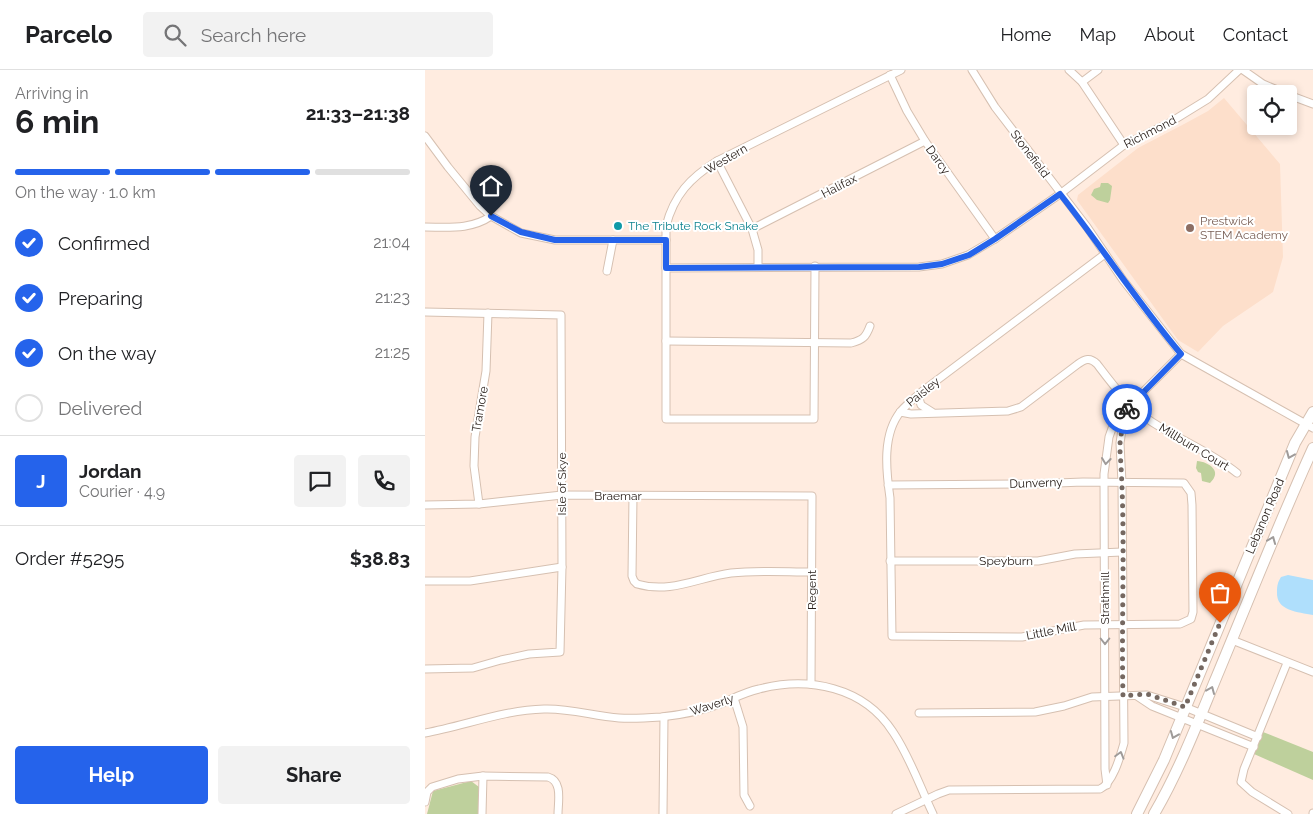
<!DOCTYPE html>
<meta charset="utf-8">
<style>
body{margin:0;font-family:Raleway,sans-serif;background:#f2f2f2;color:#202124;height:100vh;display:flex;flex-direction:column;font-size:19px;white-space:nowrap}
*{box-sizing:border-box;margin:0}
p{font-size:16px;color:#757577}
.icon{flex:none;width:28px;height:28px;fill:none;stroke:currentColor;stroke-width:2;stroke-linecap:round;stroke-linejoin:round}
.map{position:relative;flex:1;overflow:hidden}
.side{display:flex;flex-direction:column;background:#fff;width:425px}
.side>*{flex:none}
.buttons{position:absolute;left:822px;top:15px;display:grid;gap:10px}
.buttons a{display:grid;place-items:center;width:50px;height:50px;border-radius:5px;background:#fff;box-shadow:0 2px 8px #0003;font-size:25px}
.pin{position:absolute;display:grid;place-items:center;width:42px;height:42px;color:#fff;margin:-51px -21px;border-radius:50% 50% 50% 0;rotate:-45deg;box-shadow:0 0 5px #0007}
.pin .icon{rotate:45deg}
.courier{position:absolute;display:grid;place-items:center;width:50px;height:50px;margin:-25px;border:4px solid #2563eb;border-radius:50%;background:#fff;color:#222;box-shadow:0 1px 6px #0007}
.overview em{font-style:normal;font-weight:700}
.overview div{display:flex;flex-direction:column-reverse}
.overview{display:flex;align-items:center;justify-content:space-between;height:85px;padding:0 15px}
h1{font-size:32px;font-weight:700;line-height:38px}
.bar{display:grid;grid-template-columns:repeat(4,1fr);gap:8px 5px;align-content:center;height:60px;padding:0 15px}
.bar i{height:6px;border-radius:4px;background:#e0e0e0}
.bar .on{background:#2563eb}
.bar p{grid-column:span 4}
.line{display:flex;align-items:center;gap:12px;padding:0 15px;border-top:1px solid #e0e0e0}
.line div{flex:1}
.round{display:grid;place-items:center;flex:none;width:52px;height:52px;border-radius:5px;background:#f2f2f2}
ol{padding:0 15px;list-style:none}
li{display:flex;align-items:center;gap:15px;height:55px}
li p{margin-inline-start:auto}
li .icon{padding:5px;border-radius:50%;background:#2563eb;color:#fff;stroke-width:4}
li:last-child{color:#757577}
li i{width:28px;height:28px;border:2px solid #e0e0e0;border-radius:50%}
.action{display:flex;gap:10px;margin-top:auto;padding:10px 15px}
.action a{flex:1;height:58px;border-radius:5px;background:#2563eb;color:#fff;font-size:20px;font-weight:700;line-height:58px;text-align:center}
.action a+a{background:#f2f2f2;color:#202124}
header{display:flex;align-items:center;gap:30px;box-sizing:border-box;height:70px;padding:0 25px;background:#fff;border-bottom:1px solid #e0e0e0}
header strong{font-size:24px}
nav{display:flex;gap:28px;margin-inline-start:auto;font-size:18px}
.search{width:350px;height:45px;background:#f2f2f2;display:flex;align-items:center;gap:12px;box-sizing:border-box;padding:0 18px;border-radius:5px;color:#757577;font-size:19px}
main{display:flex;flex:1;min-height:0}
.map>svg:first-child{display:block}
.built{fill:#fddfcb}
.green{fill:#bed09c}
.water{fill:#afdffc}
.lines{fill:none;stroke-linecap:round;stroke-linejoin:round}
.minor-casing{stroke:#d6c0b1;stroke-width:9}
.secondary-casing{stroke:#d6c0b1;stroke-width:12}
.minor{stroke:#fff;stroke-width:7}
.secondary{stroke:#fff;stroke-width:10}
.oneway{stroke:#9f9b99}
.done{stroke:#756861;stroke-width:5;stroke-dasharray:0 9}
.route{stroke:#2563eb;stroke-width:6}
.culture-dot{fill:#0f9aa8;stroke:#fff;stroke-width:2}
.education-dot{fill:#8d6e63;stroke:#fff;stroke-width:2}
.labels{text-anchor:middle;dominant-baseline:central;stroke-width:4;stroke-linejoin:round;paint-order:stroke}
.street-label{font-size:12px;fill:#2a211c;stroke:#fff}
.education-label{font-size:12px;fill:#785e54;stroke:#fff;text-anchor:start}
.culture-label{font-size:12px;fill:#0d838f;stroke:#fff;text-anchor:start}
</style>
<header>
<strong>Parcelo</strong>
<div class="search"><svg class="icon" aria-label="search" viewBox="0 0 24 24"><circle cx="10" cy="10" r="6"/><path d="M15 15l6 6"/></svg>Search here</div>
<nav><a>Home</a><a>Map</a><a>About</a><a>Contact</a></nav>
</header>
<main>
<section class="side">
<div class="overview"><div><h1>6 min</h1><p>Arriving in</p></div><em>21:33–21:38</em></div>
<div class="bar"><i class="on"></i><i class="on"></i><i class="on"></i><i></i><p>On the way · 1.0 km</p></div>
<ol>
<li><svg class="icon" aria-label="check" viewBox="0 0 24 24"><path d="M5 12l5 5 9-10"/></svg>Confirmed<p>21:04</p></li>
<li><svg class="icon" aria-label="check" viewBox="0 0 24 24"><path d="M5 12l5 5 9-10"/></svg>Preparing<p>21:23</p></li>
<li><svg class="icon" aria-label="check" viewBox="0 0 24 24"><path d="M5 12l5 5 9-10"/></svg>On the way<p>21:25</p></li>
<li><i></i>Delivered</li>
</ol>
<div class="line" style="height:90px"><b class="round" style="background:#2563eb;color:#fff">J</b><div><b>Jordan</b><p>Courier · 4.9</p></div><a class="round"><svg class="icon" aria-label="chat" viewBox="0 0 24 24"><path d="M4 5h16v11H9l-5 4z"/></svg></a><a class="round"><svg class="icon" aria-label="phone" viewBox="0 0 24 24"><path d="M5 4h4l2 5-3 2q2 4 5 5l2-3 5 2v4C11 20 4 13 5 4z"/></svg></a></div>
<div class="line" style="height:65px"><div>Order #5295</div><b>$38.83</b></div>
<div class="action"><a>Help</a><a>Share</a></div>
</section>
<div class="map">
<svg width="888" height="744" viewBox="0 0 888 744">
<rect width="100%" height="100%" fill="#ffece0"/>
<!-- built -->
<path class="built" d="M799,28l56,66 3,93 -10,35 -50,34 -25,26 -20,-12 -101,-140 1,-5 60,-47 48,-25 22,-12z"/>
<!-- green -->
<g class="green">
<path d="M676,113h7l4,3 -2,14 -2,3 -11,-3 -6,-5 3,-6 6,-2z"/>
<path d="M772,391c12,1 26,10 13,22l-8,-2 -1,-8 -3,-1 -2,-4z"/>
<path d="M838,662l50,20v28l-59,-26z"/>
<path d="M46,711l8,6 -1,27h-51l6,-23z"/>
</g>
<!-- water -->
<path class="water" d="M863,505l25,5v35c-15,-3 -37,-4 -36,-23 0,-7 1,-10 4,-15z"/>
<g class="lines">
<defs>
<g id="minor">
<path d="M547,0l23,37 92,120 36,53 58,74 132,74"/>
<path d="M644,0l13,12 42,63"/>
<path d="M818,0l20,14 24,10"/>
<path d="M465,5l17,36 18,30 70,98"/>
<path d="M657,12l16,-12"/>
<path d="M864,25l24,9"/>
<path d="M0,66l23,31 32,39 11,10 30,17 34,7h111"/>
<path d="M292,91l35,68 6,21v17"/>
<path d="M0,157c23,0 46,3 66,-11"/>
<path d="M327,159l173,-88"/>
<path d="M390,196l-1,153h-148v-193c8,-31 24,-48 51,-65l184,-91"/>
<path d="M241,198l253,-1 23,-3 26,-9 27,-16 65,-45 64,-49 45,-22 39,-24 31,-29"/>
<path d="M182,201l6,-31"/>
<path d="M0,242l136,3 1,252 -2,85 -31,2 -28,6 -28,8 -48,1"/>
<path d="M241,271l185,2c12,-3 15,-6 19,-17"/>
<path d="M493,325l3,10 11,7"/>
<path d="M475,342l11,2 97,-3 13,-4 57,-43c7,-5 12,-7 19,0 16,21 32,43 55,58 28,18 59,30 85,51"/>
<path d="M463,415l144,-1 51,-2 101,1 7,10 1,12 1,107 -2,7 -11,5 -96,1 -62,12 -130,-1 -2,-138c-4,-28 -8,-64 11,-87 7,-8 15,-14 23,-21l181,-136"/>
<path d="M208,426l-1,80 2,5 3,3c34,10 62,-7 94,-11 27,-3 55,-1 81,-1"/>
<path d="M54,434l-5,-38 1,-29 11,-66 2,-58"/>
<path d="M0,435l54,-1 83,-9 250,1 -1,188"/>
<path d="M465,491h148l37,-7 47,-2"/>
<path d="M0,511h45l92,-14"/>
<path d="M807,570l81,32"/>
<path d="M862,593l-43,106 -3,13 11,10 36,22"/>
<path d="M712,626l15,10 102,41"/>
<path d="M309,628l9,29 1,68 6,11"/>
<path d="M494,643l116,-1 29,-6 28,-9 55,-2 38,12 73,30"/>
<path d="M0,663c39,-7 78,-23 119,-24 26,-1 49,7 75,9 14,1 28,0 42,-1 20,-2 40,-6 59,-13 12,-5 25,-12 39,-15 50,-13 105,-2 134,43 17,25 27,55 40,82"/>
<path d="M682,715l-2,-16 -1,-295 5,-37 6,-17 6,-3 16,-19 44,-44"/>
<path d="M0,732l2,-10 5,-5 26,-8 25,-3 65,1c15,4 10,25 10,37"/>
<path d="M57,744l1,-38"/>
<path d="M238,744l1,-97"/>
<path d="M471,744l42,-20 11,-4 151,-1c13,-6 20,-32 24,-46l-2,-260 -2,-40 3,-20 -2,-6"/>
<path d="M888,744v-1"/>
</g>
<g id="secondary">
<path d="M712,744l27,-54 131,-317 18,-31"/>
<path d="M729,744c24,-41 42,-87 60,-131 33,-79 64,-158 99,-235"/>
</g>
</defs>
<!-- minor casing -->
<use href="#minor" class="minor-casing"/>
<!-- secondary casing -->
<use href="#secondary" class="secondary-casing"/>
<!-- minor -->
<use href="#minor" class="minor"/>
<!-- secondary -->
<use href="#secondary" class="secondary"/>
</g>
<!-- one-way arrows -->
<defs><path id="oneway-chevron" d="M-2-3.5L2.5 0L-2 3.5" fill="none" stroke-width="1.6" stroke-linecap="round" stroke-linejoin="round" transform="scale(1.25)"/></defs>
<g class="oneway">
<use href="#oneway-chevron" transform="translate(865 385) rotate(113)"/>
<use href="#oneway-chevron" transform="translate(681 391) rotate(97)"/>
<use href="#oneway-chevron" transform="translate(847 470) rotate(-68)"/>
<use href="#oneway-chevron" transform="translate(680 571) rotate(90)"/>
<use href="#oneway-chevron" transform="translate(786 620) rotate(-67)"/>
<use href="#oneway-chevron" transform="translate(749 665) rotate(112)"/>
<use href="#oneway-chevron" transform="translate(695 685) rotate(-74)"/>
</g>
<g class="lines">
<!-- done -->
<path class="done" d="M702,339l-6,8c3,11 -2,22 -1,34 6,81 1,163 3,245l24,-2 38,13 35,-84"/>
<!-- route -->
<path class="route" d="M66,146l30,16 34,8h111v28l253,-1 23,-3 27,-9 26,-16 65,-45c42,53 78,109 121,160l-54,55"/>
</g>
<!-- markers -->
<circle class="culture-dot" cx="193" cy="156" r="5"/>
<circle class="education-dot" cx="765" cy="158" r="5"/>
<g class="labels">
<!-- street labels -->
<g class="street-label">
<text transform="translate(725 62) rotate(-27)">Richmond</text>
<text transform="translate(605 84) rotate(53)">Stonefield</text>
<text transform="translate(301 89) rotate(-30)">Western</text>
<text transform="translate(513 90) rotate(54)">Darcy</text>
<text transform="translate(414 116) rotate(-27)">Halifax</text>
<text transform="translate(498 322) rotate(-39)">Paisley</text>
<text transform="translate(55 339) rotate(-80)">Tramore</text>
<text transform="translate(769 377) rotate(31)">Millburn Court</text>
<text transform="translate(611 413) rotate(-2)">Dunverny</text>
<text transform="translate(137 414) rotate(-90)">Isle of Skye</text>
<text x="193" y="426">Braemar</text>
<text transform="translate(840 446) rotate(-67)">Lebanon Road</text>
<text x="581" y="491">Speyburn</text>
<text transform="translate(387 520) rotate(-90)">Regent</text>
<text transform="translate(680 528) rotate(-90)">Strathmill</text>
<text transform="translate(626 561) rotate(-11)">Little Mill</text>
<text transform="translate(287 635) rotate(-18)">Waverly</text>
</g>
<!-- education labels -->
<g class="education-label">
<text x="775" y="151">Prestwick<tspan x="775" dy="14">STEM Academy</tspan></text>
</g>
<!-- culture labels -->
<g class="culture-label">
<text x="203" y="156">The Tribute Rock Snake</text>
</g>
</g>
</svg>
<div class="buttons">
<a><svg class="icon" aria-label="locate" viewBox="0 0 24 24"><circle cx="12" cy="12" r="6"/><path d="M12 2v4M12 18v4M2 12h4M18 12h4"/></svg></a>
</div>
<div class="pin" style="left:795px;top:553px;background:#ea580c"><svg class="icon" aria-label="bag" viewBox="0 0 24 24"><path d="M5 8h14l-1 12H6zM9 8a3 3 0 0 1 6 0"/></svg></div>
<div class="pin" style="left:66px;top:146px;background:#1f2937"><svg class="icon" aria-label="home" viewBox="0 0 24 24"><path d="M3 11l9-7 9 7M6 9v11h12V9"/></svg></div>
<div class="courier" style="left:702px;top:339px"><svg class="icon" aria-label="bike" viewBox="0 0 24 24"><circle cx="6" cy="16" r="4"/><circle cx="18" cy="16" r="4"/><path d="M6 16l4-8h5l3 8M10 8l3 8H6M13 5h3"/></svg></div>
</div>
</main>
